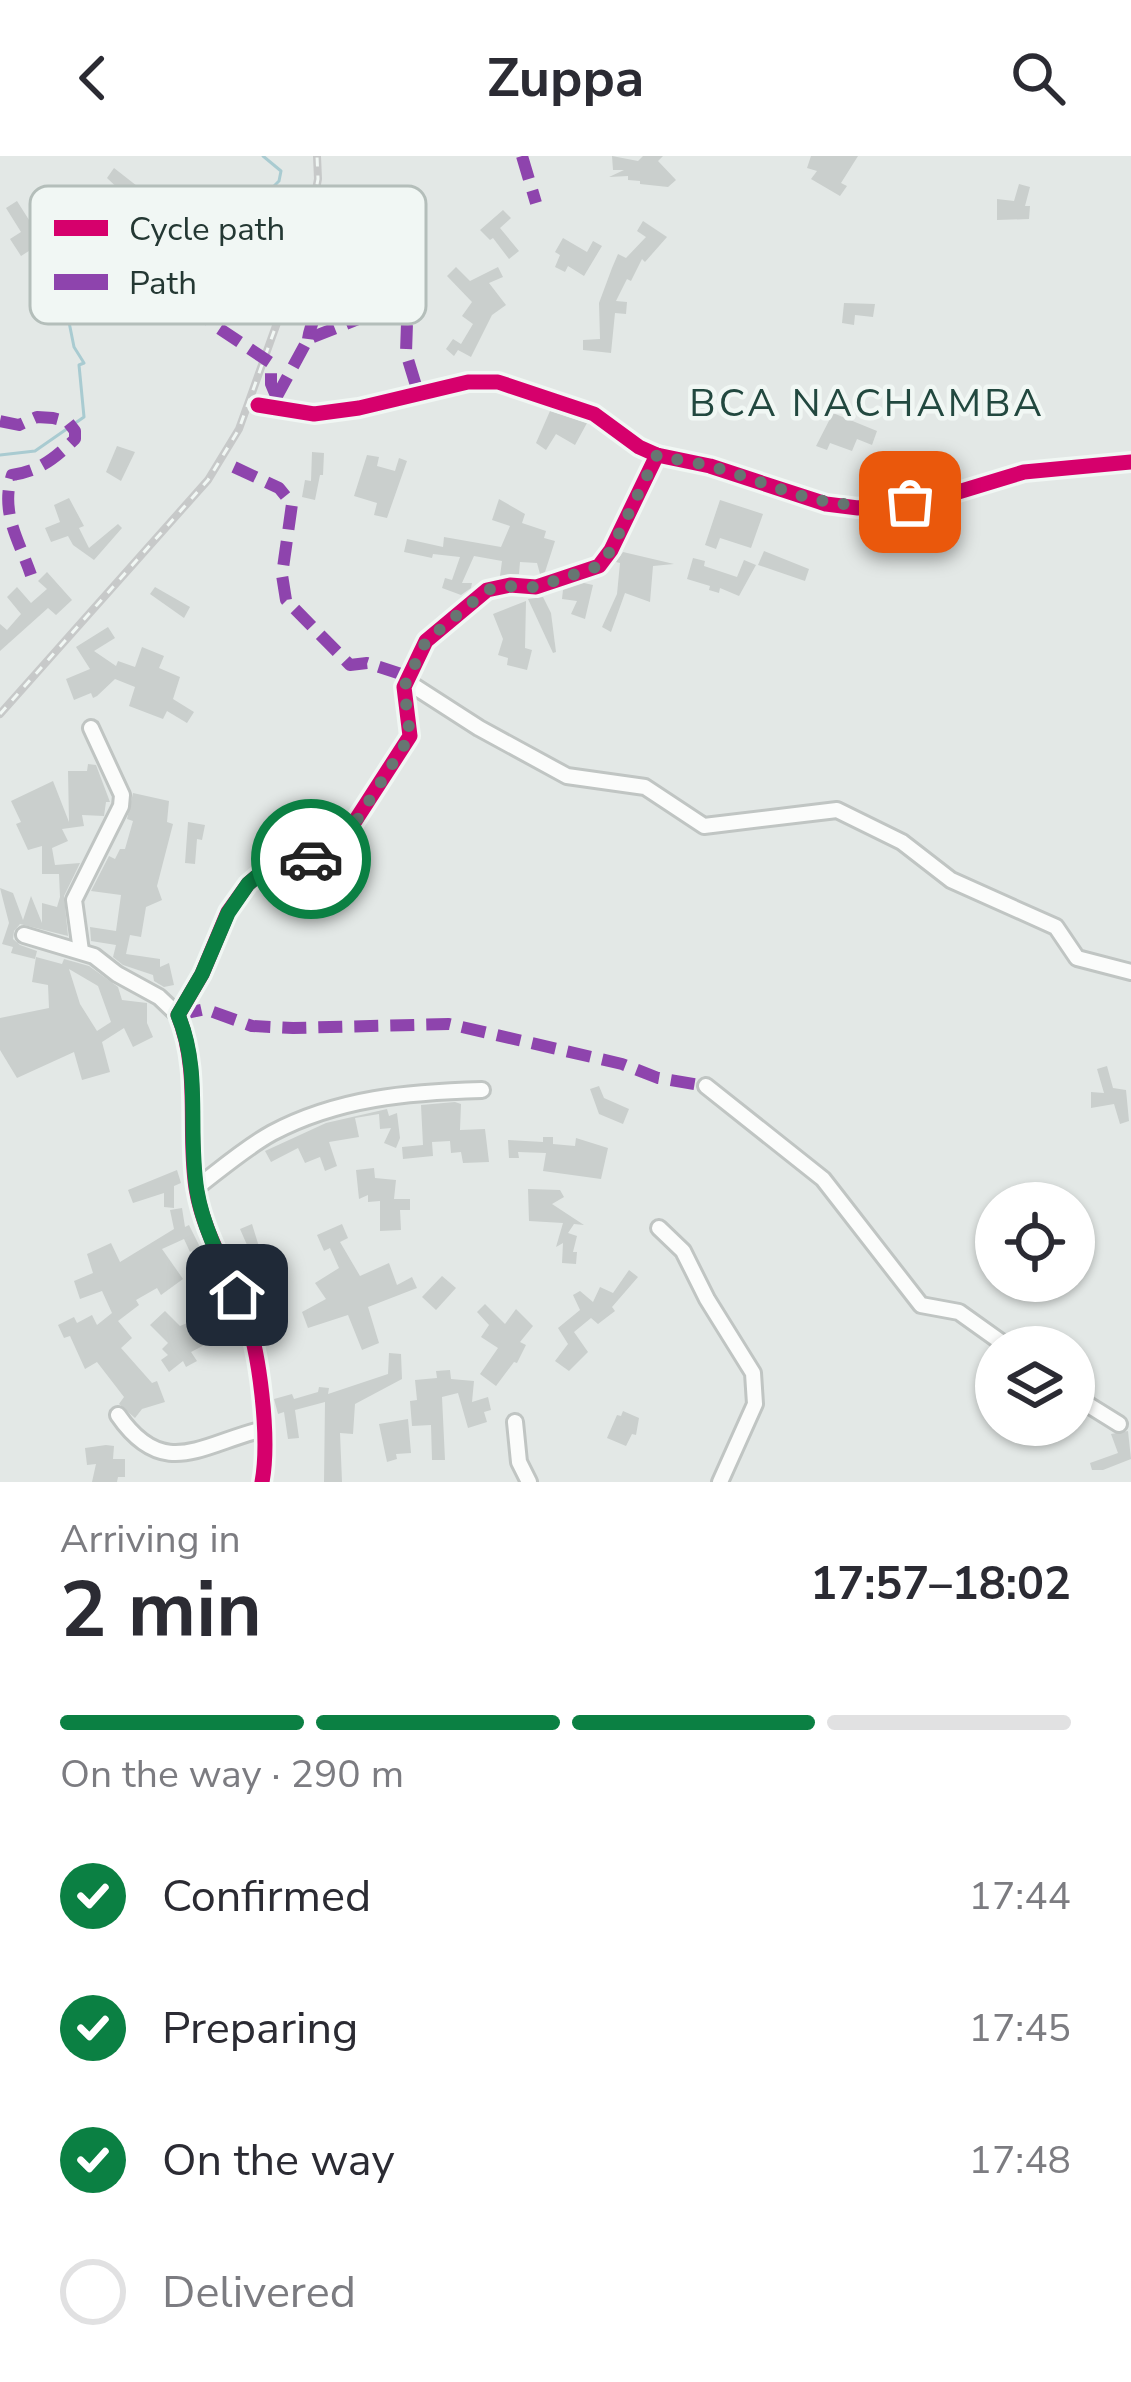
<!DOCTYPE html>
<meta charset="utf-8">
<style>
body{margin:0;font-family:"Nunito Sans",sans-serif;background:#f7f7f7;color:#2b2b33;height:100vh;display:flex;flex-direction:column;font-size:45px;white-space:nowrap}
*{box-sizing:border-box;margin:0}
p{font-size:39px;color:#7c7c81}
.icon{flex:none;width:66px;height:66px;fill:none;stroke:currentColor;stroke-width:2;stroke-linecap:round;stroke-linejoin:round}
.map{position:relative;height:1326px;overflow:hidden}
.panel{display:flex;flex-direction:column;background:#fff;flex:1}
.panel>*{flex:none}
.tools{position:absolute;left:975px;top:1026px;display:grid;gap:24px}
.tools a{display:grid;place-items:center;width:120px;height:120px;border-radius:50%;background:#fff;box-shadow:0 3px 9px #0004;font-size:60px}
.pin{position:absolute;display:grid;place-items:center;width:102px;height:102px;color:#fff;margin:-51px;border-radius:24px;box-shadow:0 6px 18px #0006}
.courier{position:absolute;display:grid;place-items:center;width:120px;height:120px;margin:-60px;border:9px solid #0b8043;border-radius:50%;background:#fff;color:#222;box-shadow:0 3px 15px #0007}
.headline em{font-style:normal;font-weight:700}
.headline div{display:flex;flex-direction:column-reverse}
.headline{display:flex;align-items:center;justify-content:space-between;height:204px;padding:0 60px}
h1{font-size:78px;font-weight:700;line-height:90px}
.bar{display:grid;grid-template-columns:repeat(4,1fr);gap:18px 12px;align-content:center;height:144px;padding:0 60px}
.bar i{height:15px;border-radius:9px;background:#e1e1e2}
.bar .current{background:#0b8043}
.bar p{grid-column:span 4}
ol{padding:0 60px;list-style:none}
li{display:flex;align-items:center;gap:36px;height:132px}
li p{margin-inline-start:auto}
li .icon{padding:12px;border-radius:50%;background:#0b8043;color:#fff;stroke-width:4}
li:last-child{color:#7c7c81}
li i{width:66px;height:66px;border:6px solid #e1e1e2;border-radius:50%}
header{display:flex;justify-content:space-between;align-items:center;height:156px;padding:0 60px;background:#fff;font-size:54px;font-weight:700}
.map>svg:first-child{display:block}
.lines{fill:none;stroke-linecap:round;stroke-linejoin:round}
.stream{stroke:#a9cbd1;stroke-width:3}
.building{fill:#cacfcd;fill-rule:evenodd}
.minor-casing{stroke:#c0c5c3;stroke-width:20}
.minor{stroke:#fbfcfb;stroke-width:14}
.rail-casing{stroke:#c7c9c9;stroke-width:8}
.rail{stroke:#f1f7f4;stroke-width:3;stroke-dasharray:9;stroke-linecap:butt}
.quiet{stroke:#8e44ad;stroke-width:12;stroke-dasharray:24 12;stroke-linecap:butt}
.cycleway-casing{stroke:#f1f7f4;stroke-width:22}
.cycleway{stroke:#d6006c;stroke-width:15}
.done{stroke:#677672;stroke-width:12;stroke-dasharray:0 21.6}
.route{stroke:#0b8043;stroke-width:15}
.labels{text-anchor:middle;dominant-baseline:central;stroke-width:9;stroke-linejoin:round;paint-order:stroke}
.quarter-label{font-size:39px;letter-spacing:3px;fill:#22483f;stroke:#f1f7f4}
.key{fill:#f1f7f4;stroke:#b4beba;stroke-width:3}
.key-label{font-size:33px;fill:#243833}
</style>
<header><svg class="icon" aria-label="back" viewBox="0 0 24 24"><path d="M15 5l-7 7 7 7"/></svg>Zuppa<svg class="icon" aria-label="search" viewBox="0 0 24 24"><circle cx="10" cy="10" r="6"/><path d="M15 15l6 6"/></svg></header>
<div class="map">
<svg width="1131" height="1326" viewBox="0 0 1131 1326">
<rect width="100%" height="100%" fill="#e3e8e6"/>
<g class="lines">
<!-- stream -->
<path class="stream" d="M0,299l35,-4 49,-34 -5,-52 5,-2 -10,-16 -10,-50 10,-17 37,-27 39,11 11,-11c35,9 80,-15 102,-44l-1,-11 17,-17 2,-10 -18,-15"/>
</g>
<!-- building -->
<g class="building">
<path d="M612,0l26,5 5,-5h20l-5,5 18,19 -8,7 -28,-3v-3l-12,-1v-4l-19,1 15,-7h-11z"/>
<path d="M811,0h47l-17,27 6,3 -7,10 -29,-17 6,-8 -10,-3z"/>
<path d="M114,12l46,36 3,6 -10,6 -12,-22 -6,8 -11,-8 -17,-16z"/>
<path d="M1019,28l11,3 -5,19h5l-1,13 -32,1v-21l17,2z"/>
<path d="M17,45l26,41 -22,14 -11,-17 11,-7 -15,-24z"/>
<path d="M503,54l8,8 -11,10 19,23 -10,8 -16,-21 -3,2 -10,-10z"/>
<path d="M643,65l24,16 -22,25 -3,-3 -11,22 -4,-2 -11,22 11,1 -1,12 -11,-1 -4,40 -28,-3v-10l17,-1 -1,-36 13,-35 6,-14 8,4 20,-21 -9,-6z"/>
<path d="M563,82l24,14 6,-11 9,5 -18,30 -16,-10 -3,6 -10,-5 5,-12 -5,-3z"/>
<path d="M456,111l14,14 28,-14 5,10 -14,6 17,22 -14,10 -21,42 -13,-7 -4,6 -8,-7 7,-10 8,5 12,-20 -11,-8 10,-14 -25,-26z"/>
<path d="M844,147l31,1 -2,13 -18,-2 -1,10 -12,-2z"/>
<path d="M550,255l37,12 -12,22 -19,-11 -10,16 -10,-7z"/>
<path d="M833,257l44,18 -5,14 -15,-6 -5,12 -22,-8 -3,7 -11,-4z"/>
<path d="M117,290l18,6 -14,29 -15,-9z"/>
<path d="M312,296l12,1 -1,22h-3l-5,25 -13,-3 3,-17 6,1z"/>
<path d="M367,299l12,2 -2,9 18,5 4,-13 8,3 -20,57 -13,-3 3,-12 -23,-7z"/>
<path d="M69,342l15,28 -5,2 10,20 29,-24 4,4 -28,32 -21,-15 -5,-9 -17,6 -6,-14 15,-6 -6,-17z"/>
<path d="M499,343l26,15 -3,9 24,8 -2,7 11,3 -10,31 -5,2 -3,-11 -17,-1 -1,12 -19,2 2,-15 -28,-5 -12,27h10l-1,5 -10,7 -19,-7 3,-10 7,2 8,-23 -27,-3 -1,4 -28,-6 3,-13 36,8 1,-10 57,10 9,-21 -18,-6z"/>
<path d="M720,344l43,14 -12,34 -31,-10 -4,11 -11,-4z"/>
<path d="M764,395l45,18 -4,12 -47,-16z"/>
<path d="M623,396l51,12 -21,2 -3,36 -25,-9 -14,39 -9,-5 15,-33 3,-31 -4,-1z"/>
<path d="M693,402l12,3 -1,5 33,11 7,-17 12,5 -17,31 -19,-8 -1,5 -10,-3 1,-4 -23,-7z"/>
<path d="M47,416l25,28 -16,15 -8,-7 -48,43v-27l7,6 14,-16 -14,-17 10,-10 14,16 16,-14 -9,-8z"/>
<path d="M584,427l9,2 -8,34 -14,-5 6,-13 -15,-2 1,-9z"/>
<path d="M155,431l35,20 -6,11 -34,-24z"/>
<path d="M543,441l8,16 5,39 -3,1 -25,-54z"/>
<path d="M526,445l-1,47 7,2 -5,20 -20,-5 1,-7 -10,-3 5,-16 -10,-25z"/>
<path d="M108,471l7,11 -21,13 22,15 2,-5 17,6 7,-20 22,9 -5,12 21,9 -7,22 21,13 -7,11 -20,-12 -4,8 -34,-13 6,-19 -20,-8 -18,17 -4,2 -2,-5 -17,7 -8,-21 24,-10 -14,-22z"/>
<path d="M88,608l8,1 14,37h-4l-2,14 -22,-1 2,11 -22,3 6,12 -16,7 3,17 25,-2 -16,33 4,40 -48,-12 -6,7 -1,8 7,6 17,6 -2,8 -24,-6 2,-6 -11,-3 7,-21 -9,-35 13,5 10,27 8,-24 11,27v-20l15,4 3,-10 -1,-23h-17v-28l-14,4 -12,-26 5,-2 -10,-21 42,-20 16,41 -1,-51h19z"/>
<path d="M133,637l36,8 -2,21 6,2 -16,62 5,14 -16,7 -5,30 -11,-2 -4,19 34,5v8l9,-4 5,22 -10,2 -10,-6 -1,-6 -30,-10 -10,-8 3,-12 -25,-4 -1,-14 26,4 5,-36 -30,-4 18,-35 6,3 5,-10h5l8,-28 -6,-2z"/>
<path d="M188,666l17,3 -3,15 -5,-1 -2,25 -10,-1z"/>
<path d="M36,801l26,7 2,-5 25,7 29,21 4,13 25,3v20l6,14 -20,10 -9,-19 -22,14 8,30 -28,8 -8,-28 -57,26 -17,-28v-32l49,-10 -1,-23 -16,-3zM69,813l29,17 13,36 -14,9 -17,-27z"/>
<path d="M1107,910l6,22 13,2 3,31 -9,3 -6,-20 -23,4v-16l13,1 -7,-24z"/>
<path d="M599,930l5,12 25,11 -6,15 -24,-10 -9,-25z"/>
<path d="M455,946l6,2 -1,26 25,-1 4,33 -26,1 -2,-11 -10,1 -1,-12 -18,1 1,14 -30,3 -1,-12 21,-2 -2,-40z"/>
<path d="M387,953l2,7 8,-3 3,25 -4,10 -12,-5 7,-15 -11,1 -1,-15 -24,4 4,19 -30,5 8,24 -12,5 -5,-14 -15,6 -7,-15 -27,14 -6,-11 61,-28z"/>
<path d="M543,981h10v7l22,2 1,-8 32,10 -7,31 -58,-8 3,-18 -28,-1 1,6h-10l-1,-18 35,2z"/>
<path d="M374,1012l1,10 21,2 -2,19h16v11h-10l1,20 -21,1v-30l-12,1v-7l-9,4 -3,-29z"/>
<path d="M177,1014l4,13 -7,3v22l-10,-1v-14l-31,10 -5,-13z"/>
<path d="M528,1033l32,1 4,7 -12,7 32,21 -10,-1 -6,9 9,3 -4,16h4l-1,12 -14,-1 1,-20 -7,4 7,-24 -34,-2z"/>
<path d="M182,1052l3,19 4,-2 11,22 -10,5 -6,-13 -22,10 21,30 -22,16 -4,-7 -21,12 3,5 -21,16 14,17 -11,10 31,35 5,-2 8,21 -23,7 -7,9 -16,-14 5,-7 -27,-35 -12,7 -15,-33 -6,2 -6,-13 16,-8 3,6 15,-8 5,10 15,-12 -10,-22 -22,8 -6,-18 19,-8 -6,-19 24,-11 9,19 54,-33 -4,-19z"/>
<path d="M252,1068l21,68 -23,5 -16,-36 17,-7 -11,-25z"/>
<path d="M342,1068l6,14 -8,4 20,34 29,-13 8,22 15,-8 5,11 -49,19 11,36 -17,7 -14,-35 -40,13 -6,-16 24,-13 -11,-16 24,-15 -9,-20 -6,3 -7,-16z"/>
<path d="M629,1114l9,7 -26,30 3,4 -17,13 -7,-6 -17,14 14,20 -19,19 -14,-10 13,-17 -10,-16 22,-18 -7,-15 7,-4 13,11 7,-15 13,6z"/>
<path d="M442,1120l14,12 -20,22 -14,-13z"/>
<path d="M485,1148l20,20 11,-15 17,17 -13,16 6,3 -9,18 -3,-1 -18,24 -16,-12 18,-26 -17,-11 8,-12 -12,-13z"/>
<path d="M165,1155l15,15 24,-10 12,23 -25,13 6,9 -11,6 -3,-6 -14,11 -8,-12 7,-5 -6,-6 6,-6 -18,-18z"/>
<path d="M389,1197l12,1 1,25 -47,25 -2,30 -13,-1 2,49h-18l1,-80 -30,8 4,28 -11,1 -4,-27 -6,2 -4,-15 18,-5 2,5 24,-7 1,-5 10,1 -1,6 60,-20z"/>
<path d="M450,1214l1,9 23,2 -2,21 16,-5 3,13 -7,2 3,10 -19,6 -10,-35 -16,4 3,63h-13l-1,-35 -19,1 -2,-25 7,-1 -2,-20 22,-2 -1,-7z"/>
<path d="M623,1255l16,7 -3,17 -4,-1 -6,12 -19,-8 10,-23 4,1z"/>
<path d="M408,1263l3,34 -15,1 1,5 -10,3 -8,-38z"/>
<path d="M1128,1275l3,28 -28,11h-11l-2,-7 28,-10 -7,-19z"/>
<path d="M106,1289l8,1 -1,13h12v18h-7l-1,5h-25l4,-18 -9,1 -2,-17z"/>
</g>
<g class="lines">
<defs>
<g id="minor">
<path d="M258,249l56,9 45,-6 109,-26h30l96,32 45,33 18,8 53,11 116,38 32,4 87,-12 79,-24 107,-10"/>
<path d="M406,525l73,47 88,48 78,11 59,39 133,-16 65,32 49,38 105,47 21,31 54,14"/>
<path d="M24,779l70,21 23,18 42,23 19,18"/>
<path d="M81,795l-7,-51 47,-94 1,-11 -31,-67"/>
<path d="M706,930l117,93 98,126 38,7 49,35"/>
<path d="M196,1032c25,-19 49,-40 76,-55 66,-35 137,-41 210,-43"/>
<path d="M659,1072l24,23 24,48 46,74 2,31 -35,78"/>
<path d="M1074,1240l45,28"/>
<path d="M118,1259c46,67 85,28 146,14"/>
<path d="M515,1266l4,40 10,20"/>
<path d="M262,1326c8,-43 -2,-133 -19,-173 -16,-40 -40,-77 -47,-121 -9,-58 5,-116 -18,-173l24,-41 26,-62 20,-28 14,-12 75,-23 73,-113 -6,-49 22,-46 61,-51 23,-5 26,2 63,-21 12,-16 46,-95"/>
</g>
</defs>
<!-- minor casing -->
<use href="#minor" class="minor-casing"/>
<!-- minor -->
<use href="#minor" class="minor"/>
<defs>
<path id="rail" d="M0,558l208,-234 31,-51 67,-187 12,-63 -1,-23"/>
</defs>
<!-- rail casing -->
<use href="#rail" class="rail-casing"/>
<!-- rail -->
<use href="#rail" class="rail"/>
<!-- quiet -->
<g class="quiet">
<path d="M522,0l14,47"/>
<path d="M175,117l36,50 60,40v21l8,19"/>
<path d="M308,183c5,-34 37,-57 40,-92l18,-8 -3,-15 -26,-26 -8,5 -9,-2"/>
<path d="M276,242l32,-59 78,-31 7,1 14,14 -1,30 12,39"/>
<path d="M0,265l19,4 18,-8 16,1 15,4 7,9v8c-20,19 -35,32 -63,36 -12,38 7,65 19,100"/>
<path d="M234,311l45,21 13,16 -10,71 4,25 64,65 17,-2 34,11 5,7"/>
<path d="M178,859l27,-6 47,17 41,2 156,-4 173,40 36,14 48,8"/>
</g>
<defs>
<g id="cycleway">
<path d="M258,249l56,9 45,-6 109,-26h30l96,32 45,33 18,8 53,11 116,38 32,4 87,-12 79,-24 107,-10"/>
<path d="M262,1326c8,-43 -2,-133 -19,-173 -16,-40 -40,-77 -47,-121 -9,-58 5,-116 -18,-173l24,-41 26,-62 20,-28 14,-12 75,-23 73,-113 -6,-49 22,-46 61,-51 23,-5 26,2 63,-21 12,-16 46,-95"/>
</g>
</defs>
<!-- cycleway casing -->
<use href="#cycleway" class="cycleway-casing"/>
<!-- cycleway -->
<use href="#cycleway" class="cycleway"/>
</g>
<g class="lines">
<!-- done -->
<path class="done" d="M311,703l16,-4 15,-11 68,-108 -6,-49 22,-46 61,-51 15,-4 34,1 63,-21 12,-16 46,-95c19,5 39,7 57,12 79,23 108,47 196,35"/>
<!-- route -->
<path class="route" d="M237,1139c-16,-33 -34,-68 -40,-104 -10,-60 5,-119 -19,-176l24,-41 26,-61 20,-29 14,-12 49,-13"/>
</g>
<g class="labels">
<!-- quarter labels -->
<g class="quarter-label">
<text x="867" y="247">BCA NACHAMBA</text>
</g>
</g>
<!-- legend -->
<rect x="30" y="30" width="396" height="138" rx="18" class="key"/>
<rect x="54" y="64" width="54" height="16" fill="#d6006c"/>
<rect x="54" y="118" width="54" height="16" fill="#8e44ad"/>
<g class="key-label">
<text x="129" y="84">Cycle path</text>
<text x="129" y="138">Path</text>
</g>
</svg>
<div class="tools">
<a><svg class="icon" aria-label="locate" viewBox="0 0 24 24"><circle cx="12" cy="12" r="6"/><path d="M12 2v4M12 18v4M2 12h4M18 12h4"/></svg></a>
<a><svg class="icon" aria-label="layers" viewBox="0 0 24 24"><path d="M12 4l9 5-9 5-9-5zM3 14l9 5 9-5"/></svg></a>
</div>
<div class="pin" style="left:910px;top:346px;background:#ea580c"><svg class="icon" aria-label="bag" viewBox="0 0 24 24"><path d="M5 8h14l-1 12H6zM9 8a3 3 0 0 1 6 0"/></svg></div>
<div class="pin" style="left:237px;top:1139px;background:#1f2937"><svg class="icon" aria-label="home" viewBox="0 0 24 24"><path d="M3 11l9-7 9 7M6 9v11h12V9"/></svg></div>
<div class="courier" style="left:311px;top:703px"><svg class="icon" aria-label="car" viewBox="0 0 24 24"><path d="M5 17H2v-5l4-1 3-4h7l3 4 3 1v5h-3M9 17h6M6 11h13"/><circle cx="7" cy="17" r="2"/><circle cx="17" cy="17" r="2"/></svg></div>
</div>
<section class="panel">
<div class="headline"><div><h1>2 min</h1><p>Arriving in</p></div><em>17:57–18:02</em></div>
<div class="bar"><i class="current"></i><i class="current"></i><i class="current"></i><i></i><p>On the way · 290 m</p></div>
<ol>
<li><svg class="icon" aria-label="check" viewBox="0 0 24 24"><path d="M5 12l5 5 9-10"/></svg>Confirmed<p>17:44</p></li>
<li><svg class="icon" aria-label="check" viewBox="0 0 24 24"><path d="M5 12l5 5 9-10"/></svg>Preparing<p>17:45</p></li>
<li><svg class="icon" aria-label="check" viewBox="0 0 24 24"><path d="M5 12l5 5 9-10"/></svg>On the way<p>17:48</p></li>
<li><i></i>Delivered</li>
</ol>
</section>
